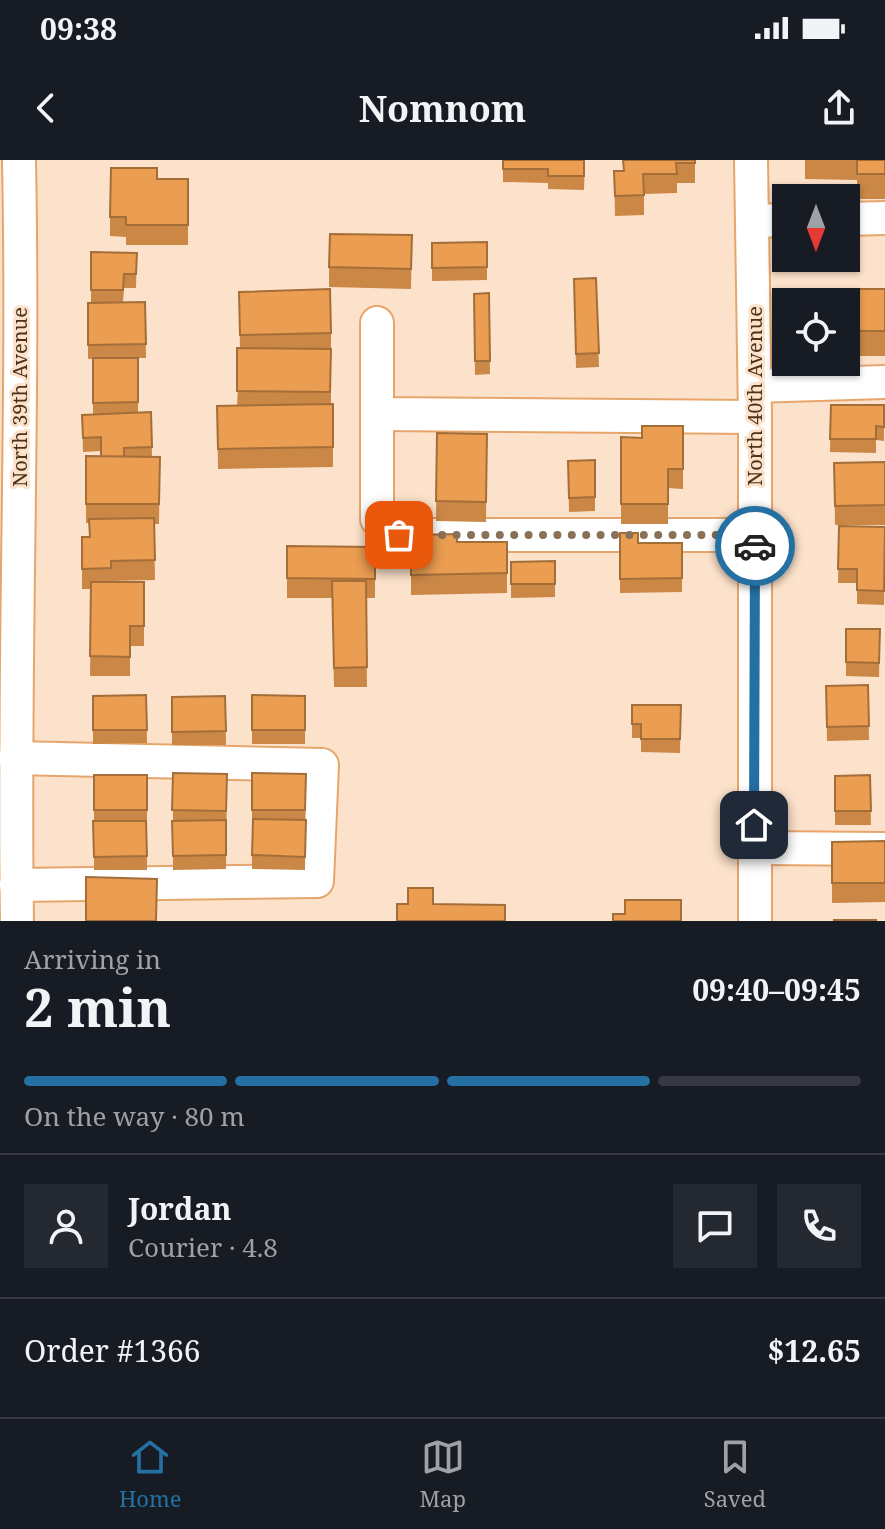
<!DOCTYPE html>
<meta charset="utf-8">
<style>
body{margin:0;font-family:"Noto Serif",serif;background:#242831;color:#f1f3f6;height:100vh;display:flex;flex-direction:column;font-size:30px;white-space:nowrap}
*{box-sizing:border-box;margin:0}
p{font-size:26px;color:#9ea1a6}
.icon{flex:none;width:44px;height:44px;fill:none;stroke:currentColor;stroke-width:2;stroke-linecap:round;stroke-linejoin:round}
.map{position:relative;height:761px;overflow:hidden}
.details{display:flex;flex-direction:column;background:#171b24;flex:1}
.details>*{flex:none}
.needle{width:52px;rotate:180deg}
.tools{position:absolute;left:772px;top:24px;display:grid;gap:16px}
.tools a{display:grid;place-items:center;width:88px;height:88px;border-radius:0px;background:#171b24;box-shadow:0 2px 6px #0004;font-size:40px}
.pin{position:absolute;display:grid;place-items:center;width:68px;height:68px;color:#fff;margin:-34px;border-radius:16px;box-shadow:0 4px 12px #0006}
.courier{position:absolute;display:grid;place-items:center;width:80px;height:80px;margin:-40px;border:6px solid #2470a3;border-radius:50%;background:#fff;color:#222;box-shadow:0 2px 10px #0007}
.head em{font-style:normal;font-weight:700}
.head div{display:flex;flex-direction:column-reverse}
.head{display:flex;align-items:center;justify-content:space-between;height:136px;padding:0 24px}
h1{font-size:52px;font-weight:700;line-height:60px}
.bar{display:grid;grid-template-columns:repeat(4,1fr);gap:12px 8px;align-content:center;height:96px;padding:0 24px}
.bar i{height:10px;border-radius:6px;background:#363941}
.bar .current{background:#2470a3}
.bar p{grid-column:span 4}
.line{display:flex;align-items:center;gap:20px;padding:0 24px;border-top:2px solid #363941}
.line div{flex:1}
.round{display:grid;place-items:center;flex:none;width:84px;height:84px;border-radius:0px;background:#242831}
.status{display:flex;justify-content:space-between;align-items:center;height:56px;padding:0 40px;background:#171b24;direction:ltr}
.status svg{height:22px;fill:currentColor}
header{display:flex;justify-content:space-between;align-items:center;height:104px;padding:0 24px;background:#171b24;font-size:36px;font-weight:700}
.dock{display:flex;justify-content:space-around;align-items:center;height:112px;border-top:2px solid #363941;background:#171b24;font-size:22px;color:#9ea1a6}
.dock a{display:grid;justify-items:center;gap:4px}
.dock .current{color:#2470a3}
.map>svg:first-child{display:block}
.lines{fill:none;stroke-linecap:round;stroke-linejoin:round}
.minor-casing{stroke:#e6a66b;stroke-width:36}
.minor{stroke:#fff;stroke-width:32}
.wall{fill:#ca8746}
.building{fill:#eb9d51;stroke:#a46e39;stroke-width:2}
.done{stroke:#8b7058;stroke-width:8;stroke-dasharray:0 14.4}
.route{stroke:#2470a3;stroke-width:10}
.labels{text-anchor:middle;dominant-baseline:central;stroke-width:6;stroke-linejoin:round;paint-order:stroke}
.street-label{font-size:20px;fill:#4d321a;stroke:#fde2cb}
</style>
<div class="status"><b>09:38</b><svg viewBox="0 0 49 12"><path d="M0 12V9h3v3zM5 12V6h3v6zM10 12V3h3v9zM15 12V0h3v12zM26 1h20v11H26zM47 4h2v5h-2z"/></svg></div>
<header><svg class="icon" aria-label="back" viewBox="0 0 24 24"><path d="M15 5l-7 7 7 7"/></svg>Nomnom<svg class="icon" aria-label="share" viewBox="0 0 24 24"><path d="M12 15V3M7 8l5-5 5 5M5 13v7h14v-7"/></svg></header>
<div class="map">
<svg width="885" height="761" viewBox="0 0 885 761">
<rect width="100%" height="100%" fill="#fde2cb"/>
<g class="lines">
<defs>
<g id="minor">
<path d="M751,0l4,257v504"/>
<path d="M846,59l39,-1"/>
<path d="M752,61l34,-1"/>
<path d="M377,163v91l378,3"/>
<path d="M755,226l130,-4"/>
<path d="M377,359v-105"/>
<path d="M399,375h356"/>
<path d="M15,598l307,7 -5,116 -301,4"/>
<path d="M755,688l130,1"/>
<path d="M17,761c-4,-254 7,-507 2,-761"/>
</g>
</defs>
<!-- minor casing -->
<use href="#minor" class="minor-casing"/>
<!-- minor -->
<use href="#minor" class="minor"/>
</g>
<!-- wall -->
<g class="wall">
<path d="M503,0h82l-1,30 -36,-1v-6l-45,-1z"/>
<path d="M695,0v23h-18v10l-33,1v21l-29,1 -1,-45h9z"/>
<path d="M805,0h80v39h-28v-19l-52,-1z"/>
<path d="M157,19h31v66h-62v-8l-16,-1v-19z"/>
<path d="M412,75l-1,54 -82,-2v-20z"/>
<path d="M487,82v38l-55,1v-38z"/>
<path d="M91,92l46,1 -1,35h-12l-1,14h22l1,56h-8v55l13,-1 1,45h8l-1,67h-5l1,56 -44,1v1h33v64h-14v30h-40l1,-87h-9v-52h7v-14h-3v-19l15,-47v-6l-18,1 -1,-37 11,-1v-55h-5v-56h3z"/>
<path d="M596,118l3,89 -23,1 -2,-89z"/>
<path d="M885,129v67h-39v-54z"/>
<path d="M239,132l92,41v71h2v63l-115,2 -1,-63h20l3,-58z"/>
<path d="M489,133l1,81 -15,1 -1,-81z"/>
<path d="M831,245h53v36l-8,-1v13l-46,-1z"/>
<path d="M683,266v63l-15,-1v36h-47v-87l21,1z"/>
<path d="M437,273l50,1 -1,88 -50,-1z"/>
<path d="M595,300v51l-26,1 -1,-51z"/>
<path d="M885,302v63h-50l-1,-62z"/>
<path d="M839,366l46,1 -1,78 -27,-1v-21h-19z"/>
<path d="M620,373l18,10h44v49l-62,1z"/>
<path d="M411,375l46,7h50v51l-96,2z"/>
<path d="M287,386l88,1v51h-9l1,89h-33l-2,-89h-45z"/>
<path d="M555,401v36l-44,1v-36z"/>
<path d="M846,469h34l-1,48 -33,-1z"/>
<path d="M868,525l1,55 -42,1 -1,-55z"/>
<path d="M146,535l1,48 -54,1v-48z"/>
<path d="M252,535l53,1v48h-53z"/>
<path d="M225,536l1,49h-54v-48z"/>
<path d="M632,545h49l-1,48 -39,-1v-14h-9z"/>
<path d="M173,613l54,1 -1,95 -53,1z"/>
<path d="M252,613l54,1 -1,96 -53,-1z"/>
<rect x="94" y="615" width="53" height="95"/>
<path d="M870,615l1,50h-36v-49z"/>
<path d="M885,681v61l-53,1v-61z"/>
</g>
<!-- building -->
<g class="building">
<path d="M503,0h81v16h-36v-7h-45z"/>
<path d="M623,0h72v3h-19l1,11h-34l1,21 -29,1 -1,-25h10z"/>
<rect x="857" y="0" width="28" height="14"/>
<path d="M111,8h46v11h31v46h-62v-8h-16z"/>
<path d="M330,74l82,1 -1,34 -82,-2z"/>
<path d="M487,82v25l-55,1v-25z"/>
<path d="M91,92l46,1 -1,21h-12l-1,16h-32z"/>
<path d="M596,118l3,75 -23,1 -2,-75z"/>
<path d="M330,129l1,44 -91,2 -1,-43z"/>
<path d="M821,129h64v42h-39v-29h-25z"/>
<path d="M489,133l1,68h-15l-1,-67z"/>
<path d="M145,142l1,42 -58,1v-42z"/>
<path d="M237,188l94,1 -1,43 -93,-1z"/>
<path d="M93,198h45v44l-45,1z"/>
<path d="M333,244v43l-115,2 -1,-43z"/>
<path d="M831,245h53v22l-8,-1v13h-46z"/>
<path d="M151,252l1,35 -28,1v9h-23v-20l-18,1 -1,-23z"/>
<path d="M642,266h41v43h-15v35h-47v-67l21,1z"/>
<path d="M437,273l50,1 -1,68 -50,-1z"/>
<path d="M86,296l74,1 -1,47h-73z"/>
<path d="M595,300v37l-26,1 -1,-37z"/>
<path d="M885,302v43l-50,1 -1,-43z"/>
<path d="M154,358l1,42 -44,1v7l-29,1v-32h8l-1,-18z"/>
<path d="M839,366l46,1 -1,64 -27,-1v-21h-19z"/>
<path d="M620,373h18v10h44v35l-62,1z"/>
<path d="M457,374v8h50v31l-96,2v-40z"/>
<path d="M287,386l88,1v32l-88,-1z"/>
<path d="M555,401v23h-44v-22z"/>
<path d="M332,421h34l1,86 -33,1z"/>
<path d="M91,422h53v44h-14v31l-40,-1z"/>
<path d="M846,469h34l-1,34 -33,-1z"/>
<path d="M868,525l1,41 -42,1 -1,-41z"/>
<path d="M146,535l1,35h-54v-34z"/>
<path d="M252,535l53,1v34h-53z"/>
<path d="M225,536l1,35 -54,1v-35z"/>
<path d="M632,545h49l-1,34h-39v-15h-9z"/>
<path d="M173,613l54,1 -1,37 -54,-1z"/>
<path d="M252,613l54,1 -1,36h-53z"/>
<rect x="94" y="615" width="53" height="35"/>
<path d="M870,615l1,36h-36v-35z"/>
<path d="M253,659l53,1 -1,37 -53,-2z"/>
<path d="M226,660v35l-53,1 -1,-35z"/>
<path d="M93,661h53l1,35 -53,1z"/>
<path d="M885,681v42h-53v-41z"/>
<path d="M86,717l71,2 -1,42h-70z"/>
<path d="M408,728h25v16l72,1v16h-108v-17h11z"/>
<path d="M625,740h56v21h-68v-7h12z"/>
<rect x="834" y="760" width="42" height="1"/>
</g>
<g class="lines">
<!-- done -->
<path class="done" d="M399,375h356v11"/>
<!-- route -->
<path class="route" d="M754,665l1,-279"/>
</g>
<g class="labels">
<!-- street labels -->
<g class="street-label">
<text transform="translate(754 236) rotate(-90)">North 40th Avenue</text>
<text transform="translate(19 237) rotate(-90)">North 39th Avenue</text>
</g>
</g>
</svg>
<div class="tools">
<a><svg class="needle" viewBox="-14 -14 28 28"><path d="M0-13l5 13h-10z" fill="#e53935"/><path d="M0 13l5-13h-10z" fill="#9ea1a6"/></svg></a>
<a><svg class="icon" aria-label="locate" viewBox="0 0 24 24"><circle cx="12" cy="12" r="6"/><path d="M12 2v4M12 18v4M2 12h4M18 12h4"/></svg></a>
</div>
<div class="pin" style="left:399px;top:375px;background:#ea580c"><svg class="icon" aria-label="bag" viewBox="0 0 24 24"><path d="M5 8h14l-1 12H6zM9 8a3 3 0 0 1 6 0"/></svg></div>
<div class="pin" style="left:754px;top:665px;background:#1f2937"><svg class="icon" aria-label="home" viewBox="0 0 24 24"><path d="M3 11l9-7 9 7M6 9v11h12V9"/></svg></div>
<div class="courier" style="left:755px;top:386px"><svg class="icon" aria-label="car" viewBox="0 0 24 24"><path d="M5 17H2v-5l4-1 3-4h7l3 4 3 1v5h-3M9 17h6M6 11h13"/><circle cx="7" cy="17" r="2"/><circle cx="17" cy="17" r="2"/></svg></div>
</div>
<section class="details">
<div class="head"><div><h1>2 min</h1><p>Arriving in</p></div><em>09:40–09:45</em></div>
<div class="bar"><i class="current"></i><i class="current"></i><i class="current"></i><i></i><p>On the way · 80 m</p></div>
<div class="line" style="height:144px"><a class="round"><svg class="icon" aria-label="person" viewBox="0 0 24 24"><circle cx="12" cy="8" r="4"/><path d="M4 21q1-7 8-7t8 7"/></svg></a><div><b>Jordan</b><p>Courier · 4.8</p></div><a class="round"><svg class="icon" aria-label="chat" viewBox="0 0 24 24"><path d="M4 5h16v11H9l-5 4z"/></svg></a><a class="round"><svg class="icon" aria-label="phone" viewBox="0 0 24 24"><path d="M5 4h4l2 5-3 2q2 4 5 5l2-3 5 2v4C11 20 4 13 5 4z"/></svg></a></div>
<div class="line" style="height:104px"><div>Order #1366</div><b>$12.65</b></div>
</section>
<nav class="dock">
<a class="current"><svg class="icon" aria-label="home" viewBox="0 0 24 24"><path d="M3 11l9-7 9 7M6 9v11h12V9"/></svg>Home</a>
<a><svg class="icon" aria-label="map" viewBox="0 0 24 24"><path d="M3 6l6-2 6 2 6-2v14l-6 2-6-2-6 2zM9 4v14M15 6v14"/></svg>Map</a>
<a><svg class="icon" aria-label="saved" viewBox="0 0 24 24"><path d="M7 4h10v16l-5-4-5 4z"/></svg>Saved</a>
</nav>
